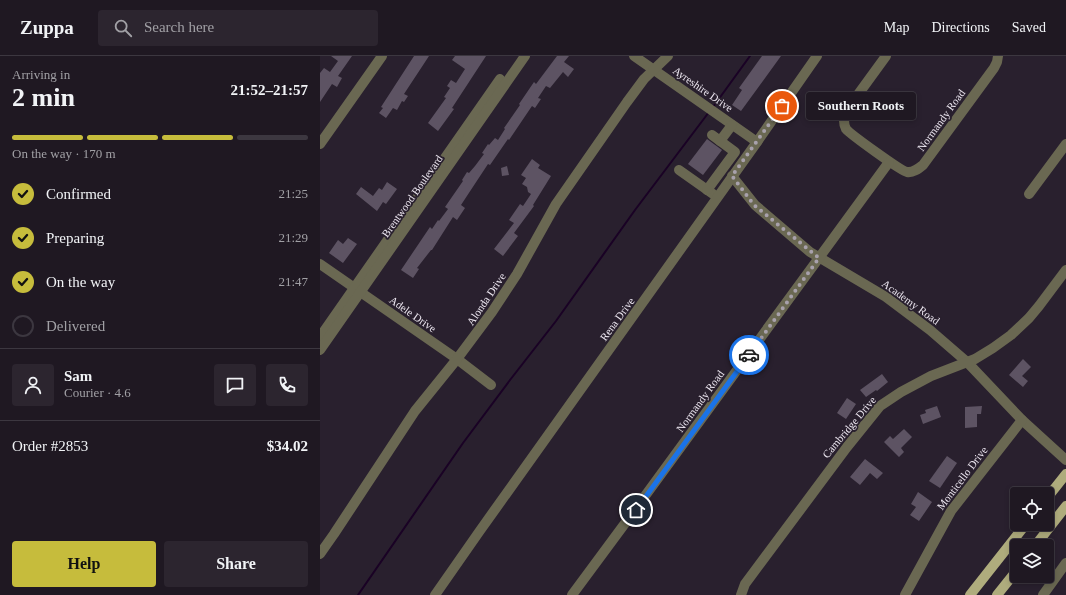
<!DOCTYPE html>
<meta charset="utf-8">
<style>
body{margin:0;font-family:Georgia,serif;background:#2c252f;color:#f1f3f6;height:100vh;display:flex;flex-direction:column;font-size:15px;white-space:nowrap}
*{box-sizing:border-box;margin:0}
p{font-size:13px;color:#a1a0a5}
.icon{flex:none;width:22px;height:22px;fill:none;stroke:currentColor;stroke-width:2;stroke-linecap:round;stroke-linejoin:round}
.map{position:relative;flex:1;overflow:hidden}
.side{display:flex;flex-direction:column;background:#1f1822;width:320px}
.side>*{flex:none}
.tools{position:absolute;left:690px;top:431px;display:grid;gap:8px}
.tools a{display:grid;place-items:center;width:44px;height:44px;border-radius:4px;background:#1f1822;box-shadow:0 2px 6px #0003,0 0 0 1px #3c3740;font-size:20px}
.pin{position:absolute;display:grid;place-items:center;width:34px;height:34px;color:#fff;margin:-17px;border:2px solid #fff;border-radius:50%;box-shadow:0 1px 4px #0007}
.courier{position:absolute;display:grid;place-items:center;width:40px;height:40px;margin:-20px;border:3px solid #1a73e8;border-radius:50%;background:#fff;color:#222;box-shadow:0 1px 5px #0007}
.bubble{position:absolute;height:28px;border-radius:4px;background:#1f1822;box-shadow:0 2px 6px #0003,0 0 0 1px #3c3740;font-size:13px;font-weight:800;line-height:28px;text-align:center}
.overview em{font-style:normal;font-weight:800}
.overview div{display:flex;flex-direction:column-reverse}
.overview{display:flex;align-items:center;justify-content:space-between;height:68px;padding:0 12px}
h1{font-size:26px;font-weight:800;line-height:30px}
.bar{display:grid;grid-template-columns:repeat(4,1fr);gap:6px 4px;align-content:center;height:48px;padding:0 12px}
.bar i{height:5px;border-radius:3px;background:#3c3740}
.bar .current{background:#c6bc3c}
.bar p{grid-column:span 4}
.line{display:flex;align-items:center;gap:10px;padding:0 12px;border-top:1px solid #3c3740}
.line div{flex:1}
.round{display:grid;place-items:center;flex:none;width:42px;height:42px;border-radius:4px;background:#2c252f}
ol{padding:0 12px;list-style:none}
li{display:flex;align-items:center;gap:12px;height:44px}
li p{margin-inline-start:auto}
li .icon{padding:4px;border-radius:50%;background:#c6bc3c;color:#111;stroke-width:4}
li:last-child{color:#a1a0a5}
li i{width:22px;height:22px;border:2px solid #3c3740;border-radius:50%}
.action{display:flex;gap:8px;margin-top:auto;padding:8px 12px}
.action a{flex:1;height:46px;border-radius:4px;background:#c6bc3c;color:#111;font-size:16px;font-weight:800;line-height:46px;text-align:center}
.action a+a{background:#2c252f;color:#f1f3f6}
header{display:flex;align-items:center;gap:24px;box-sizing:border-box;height:56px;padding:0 20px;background:#1f1822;border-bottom:1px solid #3c3740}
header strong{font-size:19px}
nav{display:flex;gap:22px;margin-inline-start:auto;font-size:14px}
.search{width:280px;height:36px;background:#2c252f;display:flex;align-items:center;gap:10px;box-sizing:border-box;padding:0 14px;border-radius:4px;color:#a1a0a5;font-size:15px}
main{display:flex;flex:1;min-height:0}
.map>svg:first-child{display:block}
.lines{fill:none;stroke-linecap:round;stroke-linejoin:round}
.stream{stroke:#1a0225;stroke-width:2}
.building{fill:#5d5363}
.minor{stroke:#6a6852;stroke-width:10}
.major{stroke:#afac7d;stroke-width:10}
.done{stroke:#a8a1ac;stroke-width:4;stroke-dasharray:0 7.2}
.route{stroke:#1a73e8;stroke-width:5}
.labels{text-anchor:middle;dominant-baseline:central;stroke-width:3.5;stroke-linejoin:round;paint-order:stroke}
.street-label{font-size:11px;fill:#ece6f0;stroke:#29202e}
</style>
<header>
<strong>Zuppa</strong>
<div class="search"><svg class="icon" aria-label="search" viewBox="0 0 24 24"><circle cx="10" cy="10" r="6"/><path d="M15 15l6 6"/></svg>Search here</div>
<nav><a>Map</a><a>Directions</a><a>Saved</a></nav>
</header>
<main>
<section class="side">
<div class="overview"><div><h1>2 min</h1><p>Arriving in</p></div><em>21:52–21:57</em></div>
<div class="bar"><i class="current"></i><i class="current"></i><i class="current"></i><i></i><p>On the way · 170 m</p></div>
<ol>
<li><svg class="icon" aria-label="check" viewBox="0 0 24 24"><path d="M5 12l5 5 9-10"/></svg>Confirmed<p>21:25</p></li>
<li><svg class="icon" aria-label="check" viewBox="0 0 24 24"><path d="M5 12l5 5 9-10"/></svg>Preparing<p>21:29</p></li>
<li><svg class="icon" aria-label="check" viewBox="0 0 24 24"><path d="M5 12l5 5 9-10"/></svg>On the way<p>21:47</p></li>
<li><i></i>Delivered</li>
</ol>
<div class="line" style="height:72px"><a class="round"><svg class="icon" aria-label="person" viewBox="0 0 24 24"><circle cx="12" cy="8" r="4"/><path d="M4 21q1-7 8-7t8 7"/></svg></a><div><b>Sam</b><p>Courier · 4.6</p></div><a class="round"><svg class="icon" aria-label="chat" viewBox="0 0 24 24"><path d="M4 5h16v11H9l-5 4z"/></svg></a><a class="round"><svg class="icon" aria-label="phone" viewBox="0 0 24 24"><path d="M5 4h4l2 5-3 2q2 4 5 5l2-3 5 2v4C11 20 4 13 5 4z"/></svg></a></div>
<div class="line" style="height:52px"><div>Order #2853</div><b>$34.02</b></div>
<div class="action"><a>Help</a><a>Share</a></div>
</section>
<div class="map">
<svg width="746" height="539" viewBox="0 0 746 539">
<rect width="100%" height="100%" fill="#29202e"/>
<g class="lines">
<!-- stream -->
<g class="stream">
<path d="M393,51l37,-51"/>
<path d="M38,539l105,-152 47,-63 46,-59 79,-111 74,-98"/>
</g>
</g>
<!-- building -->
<g class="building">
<path d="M11,0h21l-14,20 4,2 -5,9 -5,-3 -12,18v-29l4,-5 6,4 8,-11z"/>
<path d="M94,0h15l-25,38 4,2 -4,6 -2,-1 -5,9 -4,-2 -7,10 -7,-5 4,-5 -2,-1z"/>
<path d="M135,0h31l-34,52 2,1 -16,22 -10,-8 18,-25 -2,-1 6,-9 -3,-2 4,-6 5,3 9,-14 -13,-9z"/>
<path d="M237,0h12l-5,6 10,7 -6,8 -5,-5 -13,16 -4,-2 -8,12 3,1 -6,9 -3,-2 -23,34 -1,-1 -18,26 -2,-1 -27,41 4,3 -8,12 -4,-3 -21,33h-1l-14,18 2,1 -6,9 -12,-8 29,-43 2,2 6,-9 1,1 9,-12 -3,-2 18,-26 -1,-1 5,-8 2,1 6,-7 9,-12 -2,-1 6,-9 1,1 6,-7 3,2 7,-11 -1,-1 16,-23 -1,-1 15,-22 2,2z"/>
<path d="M442,0h19l-40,55 -9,-6 10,-15 -3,-2z"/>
<path d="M387,83l15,11 -19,25 -15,-11z"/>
<path d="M212,103l8,6 -2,3 13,8 -18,29 1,1 -20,27 4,3 -15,20 -9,-7 20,-26 -5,-3 11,-16 3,2 8,-12 -3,-2 -1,-5 -5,-3 4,-6 -5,-3z"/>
<path d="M187,110l2,9 -7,1 -1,-8z"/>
<path d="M67,126l10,7 -11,15 -3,-2 -6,9 -21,-17 5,-7 12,9 6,-8 3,2z"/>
<path d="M28,182l9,6 -14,19 -14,-10 9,-13 5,4z"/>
<path d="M703,303l8,8 -9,9 6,5 -5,6 -14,-12z"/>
<path d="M562,318l6,8 -11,9 -1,-1 -10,7 -6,-7z"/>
<path d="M527,342l9,6 -10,15 -9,-6z"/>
<path d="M617,350l4,11 -18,7 -3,-9 6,-2 -1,-3z"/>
<path d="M662,350l-1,8h-4v13l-12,1v-21z"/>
<path d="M584,373l8,8 -11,11 3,4 -5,5 -15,-15 6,-6 3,3z"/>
<path d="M627,400l10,7 -17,25 -11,-7z"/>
<path d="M545,403l18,14 -6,6 -7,-6 -10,12 -10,-8z"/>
<path d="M598,436l14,10 -13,19 -9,-6 6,-8 -5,-3z"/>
</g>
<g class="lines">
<!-- minor -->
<g class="minor">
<path d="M314,0l123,86"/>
<path d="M566,0l-40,55c-2,5 -3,12 0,18 4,5 55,42 61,43 6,1 11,-3 16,-7l71,-97 3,-6 1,-6"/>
<path d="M400,85l12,-16"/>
<path d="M0,88l62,-88"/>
<path d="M359,114l34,24"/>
<path d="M412,120l23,29 55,47 76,45 44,33 37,32 55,58 44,40"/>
<path d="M387,134l28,-38 -23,-17"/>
<path d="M709,138l37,-50"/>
<path d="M0,208l137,95 34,26"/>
<path d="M0,281l180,-258"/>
<path d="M0,294l205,-294"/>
<path d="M0,498l14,-20 81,-123 42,-52 35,-47 25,-38 39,-70 71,-102 17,-23 24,-23"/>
<path d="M115,539l44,-63 278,-390 60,-86"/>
<path d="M252,539l54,-73 263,-360"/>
<path d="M421,539l4,-11 102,-137 33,-41 21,-14 30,-16 44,-17 18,-11 18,-13 18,-17 10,-12 27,-36"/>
<path d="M585,539l46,-84 71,-91"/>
<path d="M723,539l23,-32"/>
</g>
<!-- major -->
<g class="major">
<path d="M727,442l19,-24"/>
<path d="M715,490l31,-40"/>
<path d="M650,539l56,-71"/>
<path d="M677,539l20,-25"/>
</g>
</g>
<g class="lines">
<!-- done -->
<path class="done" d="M429,299l70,-97 -65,-53 -22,-29 50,-70"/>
<!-- route -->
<path class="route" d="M316,454l113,-155"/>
</g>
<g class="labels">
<!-- street labels -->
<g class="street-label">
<text transform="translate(383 33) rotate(35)">Ayreshire Drive</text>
<text transform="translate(621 64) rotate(-54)">Normandy Road</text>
<text transform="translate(92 140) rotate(-55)">Brentwood Boulevard</text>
<text transform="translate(166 243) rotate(-56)">Alonda Drive</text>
<text transform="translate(591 246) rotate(36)">Academy Road</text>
<text transform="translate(93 258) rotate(35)">Adele Drive</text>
<text transform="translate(297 263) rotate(-54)">Rena Drive</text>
<text transform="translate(380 345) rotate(-54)">Normandy Road</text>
<text transform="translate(529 371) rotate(-50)">Cambridge Drive</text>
<text transform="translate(642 422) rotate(-53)">Monticello Drive</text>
</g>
</g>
</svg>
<div class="tools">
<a><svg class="icon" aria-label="locate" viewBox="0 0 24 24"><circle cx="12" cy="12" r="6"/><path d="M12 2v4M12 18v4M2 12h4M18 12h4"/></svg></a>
<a><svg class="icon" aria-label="layers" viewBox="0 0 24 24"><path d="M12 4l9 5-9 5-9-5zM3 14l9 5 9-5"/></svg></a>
</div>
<div class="pin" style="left:462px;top:50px;background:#ea580c"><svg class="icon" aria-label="bag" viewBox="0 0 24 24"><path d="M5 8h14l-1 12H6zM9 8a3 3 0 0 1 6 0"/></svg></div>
<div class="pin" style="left:316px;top:454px;background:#1f2937"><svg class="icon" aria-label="home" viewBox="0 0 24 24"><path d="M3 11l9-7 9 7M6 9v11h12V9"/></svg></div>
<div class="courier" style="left:429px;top:299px"><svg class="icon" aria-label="car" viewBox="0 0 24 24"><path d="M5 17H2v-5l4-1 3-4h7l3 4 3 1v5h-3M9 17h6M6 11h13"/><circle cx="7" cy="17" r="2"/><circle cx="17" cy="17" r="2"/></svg></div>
<div class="bubble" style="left:486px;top:36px;width:110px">Southern Roots</div>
</div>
</main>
